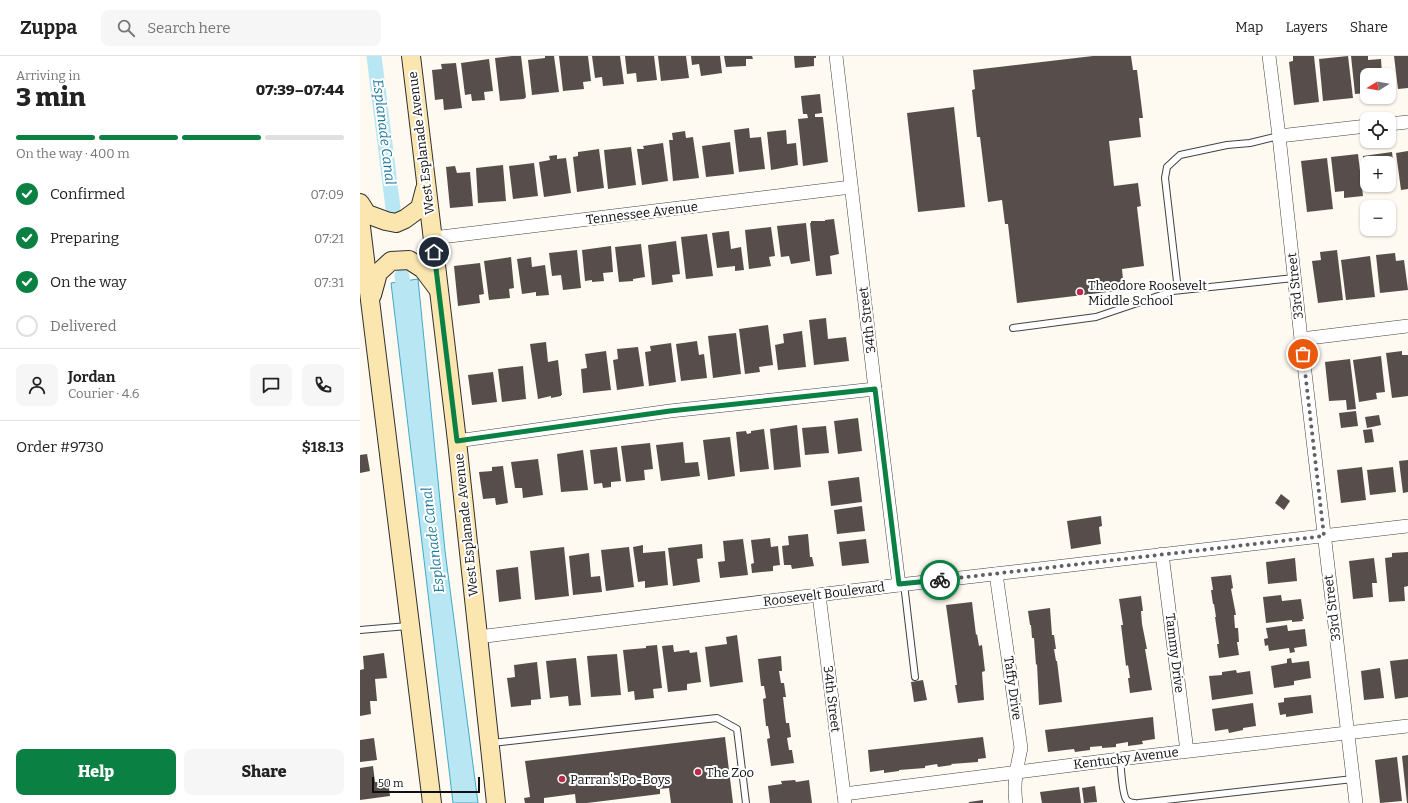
<!DOCTYPE html>
<meta charset="utf-8">
<style>
body{margin:0;font-family:Bitter,serif;background:#f6f6f6;color:#222;height:100vh;display:flex;flex-direction:column;font-size:15px;white-space:nowrap}
*{box-sizing:border-box;margin:0}
p{font-size:13px;color:#767676}
.icon{flex:none;width:22px;height:22px;fill:none;stroke:currentColor;stroke-width:2;stroke-linecap:round;stroke-linejoin:round}
.map{position:relative;flex:1;overflow:hidden}
.panel{display:flex;flex-direction:column;background:#fff;width:360px}
.panel>*{flex:none}
.needle{width:26px;rotate:259deg}
.tools{position:absolute;left:1000px;top:12px;display:grid;gap:8px}
.tools a{display:grid;place-items:center;width:36px;height:36px;border-radius:8px;background:#fff;box-shadow:0 1px 3px #0004;font-size:20px}
.scale{position:absolute;left:12px;bottom:10px;width:108px;box-sizing:border-box;padding-left:4px;border:2px solid #0f0f0f;border-top:0;font-size:11px;line-height:14px;white-space:nowrap;color:#0f0f0f;-webkit-text-stroke:3px #fff;paint-order:stroke}
.pin{position:absolute;display:grid;place-items:center;width:34px;height:34px;color:#fff;margin:-17px;border:2px solid #fff;border-radius:50%;box-shadow:0 1px 4px #0007}
.courier{position:absolute;display:grid;place-items:center;width:40px;height:40px;margin:-20px;border:3px solid #0b8043;border-radius:50%;background:#fff;color:#222;box-shadow:0 1px 5px #0007}
.summary em{font-style:normal;font-weight:800}
.summary div{display:flex;flex-direction:column-reverse}
.summary{display:flex;align-items:center;justify-content:space-between;height:68px;padding:0 16px}
h1{font-size:26px;font-weight:800;line-height:30px}
.bar{display:grid;grid-template-columns:repeat(4,1fr);gap:6px 4px;align-content:center;height:48px;padding:0 16px}
.bar i{height:5px;border-radius:3px;background:#e0e0e0}
.bar .on{background:#0b8043}
.bar p{grid-column:span 4}
.line{display:flex;align-items:center;gap:10px;padding:0 16px;border-top:1px solid #e0e0e0}
.line div{flex:1}
.round{display:grid;place-items:center;flex:none;width:42px;height:42px;border-radius:8px;background:#f6f6f6}
ol{padding:0 16px;list-style:none}
li{display:flex;align-items:center;gap:12px;height:44px}
li p{margin-inline-start:auto}
li .icon{padding:4px;border-radius:50%;background:#0b8043;color:#fff;stroke-width:4}
li:last-child{color:#767676}
li i{width:22px;height:22px;border:2px solid #e0e0e0;border-radius:50%}
.primary-button{display:flex;gap:8px;margin-top:auto;padding:8px 16px}
.primary-button a{flex:1;height:46px;border-radius:8px;background:#0b8043;color:#fff;font-size:16px;font-weight:800;line-height:46px;text-align:center}
.primary-button a+a{background:#f6f6f6;color:#222}
header{display:flex;align-items:center;gap:24px;box-sizing:border-box;height:56px;padding:0 20px;background:#fff;border-bottom:1px solid #e0e0e0}
header strong{font-size:19px}
nav{display:flex;gap:22px;margin-inline-start:auto;font-size:14px}
.search{width:280px;height:36px;background:#f6f6f6;display:flex;align-items:center;gap:10px;box-sizing:border-box;padding:0 14px;border-radius:8px;color:#767676;font-size:15px}
main{display:flex;flex:1;min-height:0}
.map>svg:first-child{display:block}
.water{fill:#b8e7f3;stroke:#43a8c7}
.lines{fill:none;stroke-linecap:round;stroke-linejoin:round}
.canal{stroke:#b8e7f3;stroke-width:15}
.building{fill:#574e4c}
.lane-casing{stroke:#424242;stroke-width:8}
.street-casing{stroke:#424242;stroke-width:14}
.secondary-casing{stroke:#313131;stroke-width:20}
.lane{stroke:#fff;stroke-width:6}
.street{stroke:#fff;stroke-width:13}
.secondary{stroke:#fbe6b0;stroke-width:18}
.done{stroke:#63615e;stroke-width:4;stroke-dasharray:0 7.2}
.route{stroke:#0b8043;stroke-width:5}
.poi-dot{fill:#b92d4b;stroke:#fff;stroke-width:1.5}
.labels{text-anchor:middle;dominant-baseline:central;stroke-width:4;stroke-linejoin:round;paint-order:stroke}
.street-label{font-size:13px;fill:#0f0f0f;stroke:#fff}
.poi-label{font-size:13px;fill:#0f0f0f;stroke:#fff;text-anchor:start}
.water-label{font-size:14px;font-style:italic;fill:#1d799b;stroke:#fff}
</style>
<header>
<strong>Zuppa</strong>
<div class="search"><svg class="icon" aria-label="search" viewBox="0 0 24 24"><circle cx="10" cy="10" r="6"/><path d="M15 15l6 6"/></svg>Search here</div>
<nav><a>Map</a><a>Layers</a><a>Share</a></nav>
</header>
<main>
<section class="panel">
<div class="summary"><div><h1>3 min</h1><p>Arriving in</p></div><em>07:39–07:44</em></div>
<div class="bar"><i class="on"></i><i class="on"></i><i class="on"></i><i></i><p>On the way · 400 m</p></div>
<ol>
<li><svg class="icon" aria-label="check" viewBox="0 0 24 24"><path d="M5 12l5 5 9-10"/></svg>Confirmed<p>07:09</p></li>
<li><svg class="icon" aria-label="check" viewBox="0 0 24 24"><path d="M5 12l5 5 9-10"/></svg>Preparing<p>07:21</p></li>
<li><svg class="icon" aria-label="check" viewBox="0 0 24 24"><path d="M5 12l5 5 9-10"/></svg>On the way<p>07:31</p></li>
<li><i></i>Delivered</li>
</ol>
<div class="line" style="height:72px"><a class="round"><svg class="icon" aria-label="person" viewBox="0 0 24 24"><circle cx="12" cy="8" r="4"/><path d="M4 21q1-7 8-7t8 7"/></svg></a><div><b>Jordan</b><p>Courier · 4.6</p></div><a class="round"><svg class="icon" aria-label="chat" viewBox="0 0 24 24"><path d="M4 5h16v11H9l-5 4z"/></svg></a><a class="round"><svg class="icon" aria-label="phone" viewBox="0 0 24 24"><path d="M5 4h4l2 5-3 2q2 4 5 5l2-3 5 2v4C11 20 4 13 5 4z"/></svg></a></div>
<div class="line" style="height:52px"><div>Order #9730</div><b>$18.13</b></div>
<div class="primary-button"><a>Help</a><a>Share</a></div>
</section>
<div class="map">
<svg width="1048" height="747" viewBox="0 0 1048 747">
<rect width="100%" height="100%" fill="#fefaf1"/>
<!-- water -->
<path class="water" d="M58,223l27,272 33,252h-25l-62,-520z"/>
<g class="lines">
<!-- canal -->
<g class="canal">
<path d="M14,0l19,152"/>
<path d="M42,220l3,26"/>
</g>
</g>
<!-- building -->
<g class="building">
<path d="M152,0h9l5,41 -2,2 -24,2 -5,-43z"/>
<path d="M185,0h9l5,36 -27,3 -4,-35 17,-2z"/>
<path d="M199,0h29l3,25 -8,1 1,7 -21,2z"/>
<path d="M232,0h28l4,28 -21,2 -1,-9 -7,1z"/>
<path d="M265,0h29l3,24 -20,2 -1,-9 -9,1z"/>
<path d="M298,0h28l3,22 -28,3z"/>
<path d="M331,0h29l2,17 -21,3 -2,-12 -7,1z"/>
<path d="M364,0h28l1,3h-7v7l-20,1z"/>
<path d="M434,0h22v2h-2v8l-19,2z"/>
<path d="M733,0h38l2,14h4l6,48h-4l2,19 -32,4 5,45 24,-3 3,23 -4,1 7,59 -22,3 2,21 -107,13 -9,-79h-3l-3,-24 -14,2 -8,-65h-3l-5,-47 3,-1 -2,-19z"/>
<path d="M933,0h21l5,46 -25,3 -5,-43 4,-1z"/>
<path d="M988,0l5,42 -30,3 -4,-42z"/>
<path d="M991,0h17v4l13,-1 1,16h-15v18l-12,1z"/>
<path d="M1034,0h14v32l-10,1z"/>
<path d="M129,3l4,32 -9,1 1,8 -13,1 -1,-7 -6,1 -4,-32z"/>
<path d="M96,7l6,45 -18,2 -1,-11 -8,1 -3,-30 10,-1 -1,-5z"/>
<path d="M460,38l2,19 -7,1v3h8l5,45 -25,4 -5,-47 10,-1 -1,-4h-4l-2,-18z"/>
<path d="M594,51l11,100 -47,5 -11,-99z"/>
<path d="M389,72l1,10 11,-1 4,32 -26,3 -5,-42z"/>
<path d="M426,74l1,14 9,-1 2,22 -27,5 -4,-38z"/>
<path d="M325,75l1,7 7,-1 6,41 -26,3 -4,-41h4l-1,-7z"/>
<path d="M370,86l4,32 -28,3 -4,-31z"/>
<path d="M303,87l5,38 -26,4 -5,-36h7l-1,-3z"/>
<path d="M271,91l5,38 -28,4 -4,-39z"/>
<path d="M239,93l5,39 -27,4 -4,-35 5,-1v-4z"/>
<path d="M1048,95v38l-7,1 -5,-37z"/>
<path d="M1032,96l3,28 -6,1v-18h-22l-1,17 -3,-24z"/>
<path d="M998,98l5,42 -19,2v-7l-9,1 -4,-35z"/>
<path d="M197,99v4l9,-1 5,35 -27,4 -5,-35 11,-2 -1,-4z"/>
<path d="M967,102l6,51 -26,3 -6,-51z"/>
<path d="M174,107l4,33 -25,3 -4,-33z"/>
<path d="M143,109l3,36 -28,2 -2,-35z"/>
<path d="M95,110l2,7 13,-1 3,34 -23,2 -4,-41z"/>
<path d="M1007,129h20v5l-19,2z"/>
<path d="M474,163l5,35 -9,2 2,18 -16,2 -6,-53h1v-2h14v-1z"/>
<path d="M446,167l4,38 -19,3 -2,-8 -8,1 -4,-31z"/>
<path d="M411,171l4,29 -6,1 2,9 -22,3 -4,-39z"/>
<path d="M369,175l2,18 10,-2 3,23 -9,1v-5l-18,2 -5,-35z"/>
<path d="M347,178l6,42 -27,3 -5,-42z"/>
<path d="M316,185l4,33 -8,1 1,7 -21,3 -4,-40z"/>
<path d="M281,188l4,33 -12,2v2l-14,1 -4,-35z"/>
<path d="M251,190l2,26 -10,1 1,8 -12,1v-2l-7,1 -3,-31z"/>
<path d="M217,194l4,38 -18,2 -2,-15 -9,1 -3,-23z"/>
<path d="M977,194l6,50 -25,3 -6,-42 9,-1 -1,-8z"/>
<path d="M1035,197l1,8 8,-1 4,30 -28,3 -4,-38z"/>
<path d="M1010,200l5,41 -29,3 -5,-40z"/>
<path d="M151,201l3,31 -5,1 1,9 -21,2 -5,-39z"/>
<path d="M171,201l1,10 13,-2 4,30 -13,1v-4l-14,2 -5,-35z"/>
<path d="M120,207l4,31 -5,1 1,8 -22,3 -4,-40z"/>
<path d="M466,262l2,21 18,-2 3,24 -35,4 -5,-45z"/>
<path d="M408,269l5,40 -14,2 1,5 -15,2 -6,-45z"/>
<path d="M442,275l4,36 -28,3 -3,-25 9,-2 -1,-9z"/>
<path d="M376,277l5,41 -28,4 -5,-42z"/>
<path d="M337,285l2,14 5,-1 3,24 -26,3 -5,-37z"/>
<path d="M186,286l2,20 10,-2 4,35h-1v1l-10,2v-2l-13,3 -8,-55z"/>
<path d="M311,287l5,39 -27,4 -4,-34 6,-1 -1,-5z"/>
<path d="M278,291l6,39 -27,4 -4,-30 5,-1 -1,-10z"/>
<path d="M246,295l5,39 -28,3 -2,-24 6,-1 -2,-14z"/>
<path d="M1042,295v4h6v41l-16,2 -6,-45z"/>
<path d="M1021,300l4,36 -9,1 1,6 -18,3 -6,-42z"/>
<path d="M990,303l6,50 -9,1 -1,-10 -17,1 -4,-39z"/>
<path d="M163,310l3,33 -24,3 -4,-33z"/>
<path d="M133,316l4,30 -25,3 -4,-30z"/>
<path d="M996,355l2,15 -17,2 -2,-15z"/>
<path d="M1019,359l2,10 -14,3 -2,-11z"/>
<path d="M498,362l4,33 -24,3 -4,-33z"/>
<path d="M437,369l4,42 -27,3 -4,-41z"/>
<path d="M466,370l3,27 -24,2 -3,-27z"/>
<path d="M404,373l5,40 -29,3 -4,-40 10,-1 1,3 4,-1v-2z"/>
<path d="M1012,373l2,13 -9,1 -2,-13z"/>
<path d="M370,381l5,39 -27,4 -5,-40z"/>
<path d="M323,386l2,21 13,-1 2,14 -39,5 -5,-36z"/>
<path d="M290,387l3,26 -9,1 1,10 -19,2 -5,-36z"/>
<path d="M257,391l4,34 -10,1v5l-8,1 -1,-5 -8,1 -4,-34z"/>
<path d="M223,394l5,40 -27,2 -4,-38z"/>
<path d="M7,398l3,17 -10,2v-18z"/>
<path d="M178,403l5,36 -20,3 -1,-10h-7l-4,-26z"/>
<path d="M1048,404v32l-5,1 -4,-32z"/>
<path d="M143,410l5,37 -12,2 -1,-7 -12,1 -4,-27 13,-1v-4z"/>
<path d="M1002,411l4,33 -25,3 -4,-33z"/>
<path d="M1033,411l3,25 -26,3 -3,-25z"/>
<path d="M499,421l3,25 -31,4 -3,-25z"/>
<path d="M921,438l9,7 -6,9 -9,-7z"/>
<path d="M502,450l3,25 -28,3 -3,-24z"/>
<path d="M741,460l1,10 -3,1 2,17 -30,5 -4,-28z"/>
<path d="M448,478l2,23h2l2,9 -22,3 -1,-4h-7l-2,-19 7,-1 -1,-9z"/>
<path d="M410,482l1,9 7,-1 2,19 -7,1v5l-21,2 -1,-9 3,-1 -3,-23z"/>
<path d="M383,483l5,36 -28,3 -2,-16 7,-1 -2,-20z"/>
<path d="M506,483l3,24 -27,3 -3,-24z"/>
<path d="M342,488l1,14 -6,1 3,23 -27,4 -5,-38z"/>
<path d="M283,489v8l22,-2 3,34 -23,3v-7l-7,1 -5,-35z"/>
<path d="M204,491l5,49 -34,4 -5,-49z"/>
<path d="M269,491l5,40 -28,4 -5,-41z"/>
<path d="M1048,496v34l-4,1 1,14 -16,1 -4,-44 7,-1v-4z"/>
<path d="M229,497l2,24 9,-1 2,16 -29,3 -4,-39z"/>
<path d="M935,502l2,23 -29,3 -2,-22z"/>
<path d="M1014,502l3,25h-5l1,14 -20,2 -4,-38z"/>
<path d="M158,511l3,32 -22,3 -3,-32z"/>
<path d="M871,519l2,13 -2,1 5,26h-2l1,13h3l1,14h-2l2,13 -20,3 -2,-14h2l-4,-27h1l-2,-13h-1l-2,-14h2l-2,-13z"/>
<path d="M921,539l1,6 19,-2 3,20h-2l1,2 -11,1v-2l-26,3 -3,-26z"/>
<path d="M781,540l2,15h-2l1,13 5,25h-2l7,41 -22,3 -2,-15h2l-2,-13 -2,1 -5,-41h2l-4,-26z"/>
<path d="M612,546l4,33 1,-1 2,12 3,-1 3,26 -3,1 2,28 -26,3 -3,-18h2l-11,-80z"/>
<path d="M690,552l2,27h2l2,14h-2l2,12h1l5,41 -23,3 -2,-41 -1,1 -2,-27h-2l-1,-13h-1l-2,-14z"/>
<path d="M927,569l1,6 17,-2 2,17 -13,2 1,4 -5,1 -1,-5 -20,3 -1,-6 -3,1 -1,-7 4,-1 -2,-10z"/>
<path d="M377,579l6,47 -33,5 -5,-40 22,-3 -1,-7z"/>
<path d="M297,589l5,43 -9,1 1,9 -19,2 -1,-9 -6,1 -5,-42 23,-2v-2z"/>
<path d="M313,589l1,7 15,-2 1,3 7,-1 4,30 -14,2v6l-19,2 -6,-46z"/>
<path d="M24,597l3,25 -12,1 2,22h-7l1,13 -11,2v-46l4,-1 -1,-13z"/>
<path d="M257,598l4,41 -30,2 -4,-41z"/>
<path d="M421,600l1,15h-3l2,12h3l2,14h-3l3,26h3l2,14 -4,1 2,12h3l2,13 -23,3 -4,-27 3,-1 -2,-12h-2l-3,-27 3,-1 -2,-12h-3l-3,-27z"/>
<path d="M216,602l5,47 -12,1 -1,-10 -18,2 -4,-37z"/>
<path d="M931,602l1,5 17,-2 2,17 -17,3v4l-20,3 -3,-22 16,-3v-4z"/>
<path d="M1048,603v38l-13,2 -5,-38z"/>
<path d="M177,606l4,37 -10,1v5l-20,2 -4,-29 8,-1 -1,-12z"/>
<path d="M1020,612l4,30 -20,2 -3,-29z"/>
<path d="M876,614l1,3 13,-2 3,23 -41,6 -3,-24 13,-1v-3z"/>
<path d="M563,624l4,20 -13,2 -3,-20z"/>
<path d="M951,639l2,18 -27,4v-3l-6,1 -2,-12 6,-1v-4z"/>
<path d="M893,647l3,23 -13,2v2l-14,3 -1,-4 -13,2 -3,-22z"/>
<path d="M793,661l2,22 -13,2 1,3 -15,2v-4l-12,2v3l-14,1v-2l-12,1v3l-15,2 -1,-3 -26,3 -3,-22z"/>
<path d="M365,681l8,66h-62l-2,-15 -9,1v5l-73,9h-11l-1,-9 -31,4v5h-19l-1,-5 6,-1 -5,-36z"/>
<path d="M623,681l3,21 -8,1v3l-27,2 1,1 -14,2 -1,-3 -12,2v2l-26,2v1l-15,2v-3l-14,2 -2,-22z"/>
<path d="M14,682l3,22 -17,2v-22z"/>
<path d="M1048,699v48h-1l-5,-47z"/>
<path d="M1037,701l5,44 -22,2 -5,-43z"/>
<path d="M13,710l2,16 13,-2 2,16 -30,4v-32z"/>
<path d="M435,724l1,2 13,-2 3,23h-42l-2,-17 14,-2 -1,-3z"/>
<path d="M735,730l2,16 -13,1 -2,-15z"/>
<path d="M719,731l2,16h-39l-2,-11z"/>
<path d="M623,744v3h-14v-1z"/>
</g>
<g class="lines">
<defs>
<g id="lane">
<path d="M818,234l-13,-112 2,-11 13,-12 47,-10 23,-2 29,-7"/>
<path d="M653,272l83,-11 77,-26 121,-13"/>
<path d="M544,528l11,93"/>
<path d="M0,574l48,-4"/>
<path d="M132,687l225,-25 20,11 9,74"/>
<path d="M760,703c1,8 2,34 6,40 2,3 6,4 9,4"/>
<path d="M779,747l214,-24"/>
</g>
<g id="street">
<path d="M476,0l39,333 24,196"/>
<path d="M909,0l10,80 22,203 55,464"/>
<path d="M1029,68l19,-2"/>
<path d="M919,80l88,-10"/>
<path d="M73,182l418,-51"/>
<path d="M941,283l107,-13"/>
<path d="M97,385l213,-30 205,-22"/>
<path d="M802,498l25,197"/>
<path d="M636,518l25,174c-4,19 -8,35 -5,55"/>
<path d="M459,539l26,208"/>
<path d="M118,581l421,-52 509,-59"/>
<path d="M484,738l276,-35 288,-33"/>
</g>
<g id="secondary">
<path d="M51,0l46,385 39,362"/>
<path d="M0,147l7,11 19,7 10,2 9,-4 15,-11 5,-19"/>
<path d="M0,163l72,584"/>
<path d="M12,239l6,-22 13,-12 18,-1 14,9 15,20"/>
</g>
</defs>
<!-- lane casing -->
<use href="#lane" class="lane-casing"/>
<!-- street casing -->
<use href="#street" class="street-casing"/>
<!-- secondary casing -->
<use href="#secondary" class="secondary-casing"/>
<!-- lane -->
<use href="#lane" class="lane"/>
<!-- street -->
<use href="#street" class="street"/>
<!-- secondary -->
<use href="#secondary" class="secondary"/>
</g>
<g class="lines">
<!-- done -->
<path class="done" d="M580,524l384,-44 -21,-182"/>
<!-- route -->
<path class="route" d="M74,196l23,189 213,-30 205,-22 24,195 41,-4"/>
</g>
<!-- markers -->
<g class="poi-dot">
<circle cx="720" cy="236" r="4"/>
<circle cx="338" cy="716" r="4"/>
<circle cx="202" cy="723" r="4"/>
</g>
<g class="labels">
<!-- street labels -->
<g class="street-label">
<text transform="translate(61 87) rotate(-97)">West Esplanade Avenue</text>
<text transform="translate(282 157) rotate(-7)">Tennessee Avenue</text>
<text transform="translate(935 230) rotate(-96)">33rd Street</text>
<text transform="translate(507 264) rotate(-97)">34th Street</text>
<text transform="translate(106 469) rotate(-96)">West Esplanade Avenue</text>
<text transform="translate(464 538) rotate(-7)">Roosevelt Boulevard</text>
<text transform="translate(972 552) rotate(-97)">33rd Street</text>
<text transform="translate(815 597) rotate(83)">Tammy Drive</text>
<text transform="translate(653 632) rotate(82)">Taffy Drive</text>
<text transform="translate(472 643) rotate(83)">34th Street</text>
<text transform="translate(766 702) rotate(-7)">Kentucky Avenue</text>
</g>
<!-- poi labels -->
<g class="poi-label">
<text x="728" y="229">Theodore Roosevelt<tspan x="728" dy="15">Middle School</tspan></text>
<text x="346" y="716">The Zoo</text>
<text x="210" y="723">Parran's Po-Boys</text>
</g>
<!-- water labels -->
<g class="water-label">
<text transform="translate(24 76) rotate(83)">Esplanade Canal</text>
<text transform="translate(73 484) rotate(-97)">Esplanade Canal</text>
</g>
</g>
</svg>
<div class="tools">
<a><svg class="needle" viewBox="-14 -14 28 28"><path d="M0-13l5 13h-10z" fill="#e53935"/><path d="M0 13l5-13h-10z" fill="#767676"/></svg></a>
<a><svg class="icon" aria-label="locate" viewBox="0 0 24 24"><circle cx="12" cy="12" r="6"/><path d="M12 2v4M12 18v4M2 12h4M18 12h4"/></svg></a>
<a>+</a>
<a>−</a>
</div>
<div class="scale">50 m</div>
<div class="pin" style="left:943px;top:298px;background:#ea580c"><svg class="icon" aria-label="bag" viewBox="0 0 24 24"><path d="M5 8h14l-1 12H6zM9 8a3 3 0 0 1 6 0"/></svg></div>
<div class="pin" style="left:74px;top:196px;background:#1f2937"><svg class="icon" aria-label="home" viewBox="0 0 24 24"><path d="M3 11l9-7 9 7M6 9v11h12V9"/></svg></div>
<div class="courier" style="left:580px;top:524px"><svg class="icon" aria-label="bike" viewBox="0 0 24 24"><circle cx="6" cy="16" r="4"/><circle cx="18" cy="16" r="4"/><path d="M6 16l4-8h5l3 8M10 8l3 8H6M13 5h3"/></svg></div>
</div>
</main>
